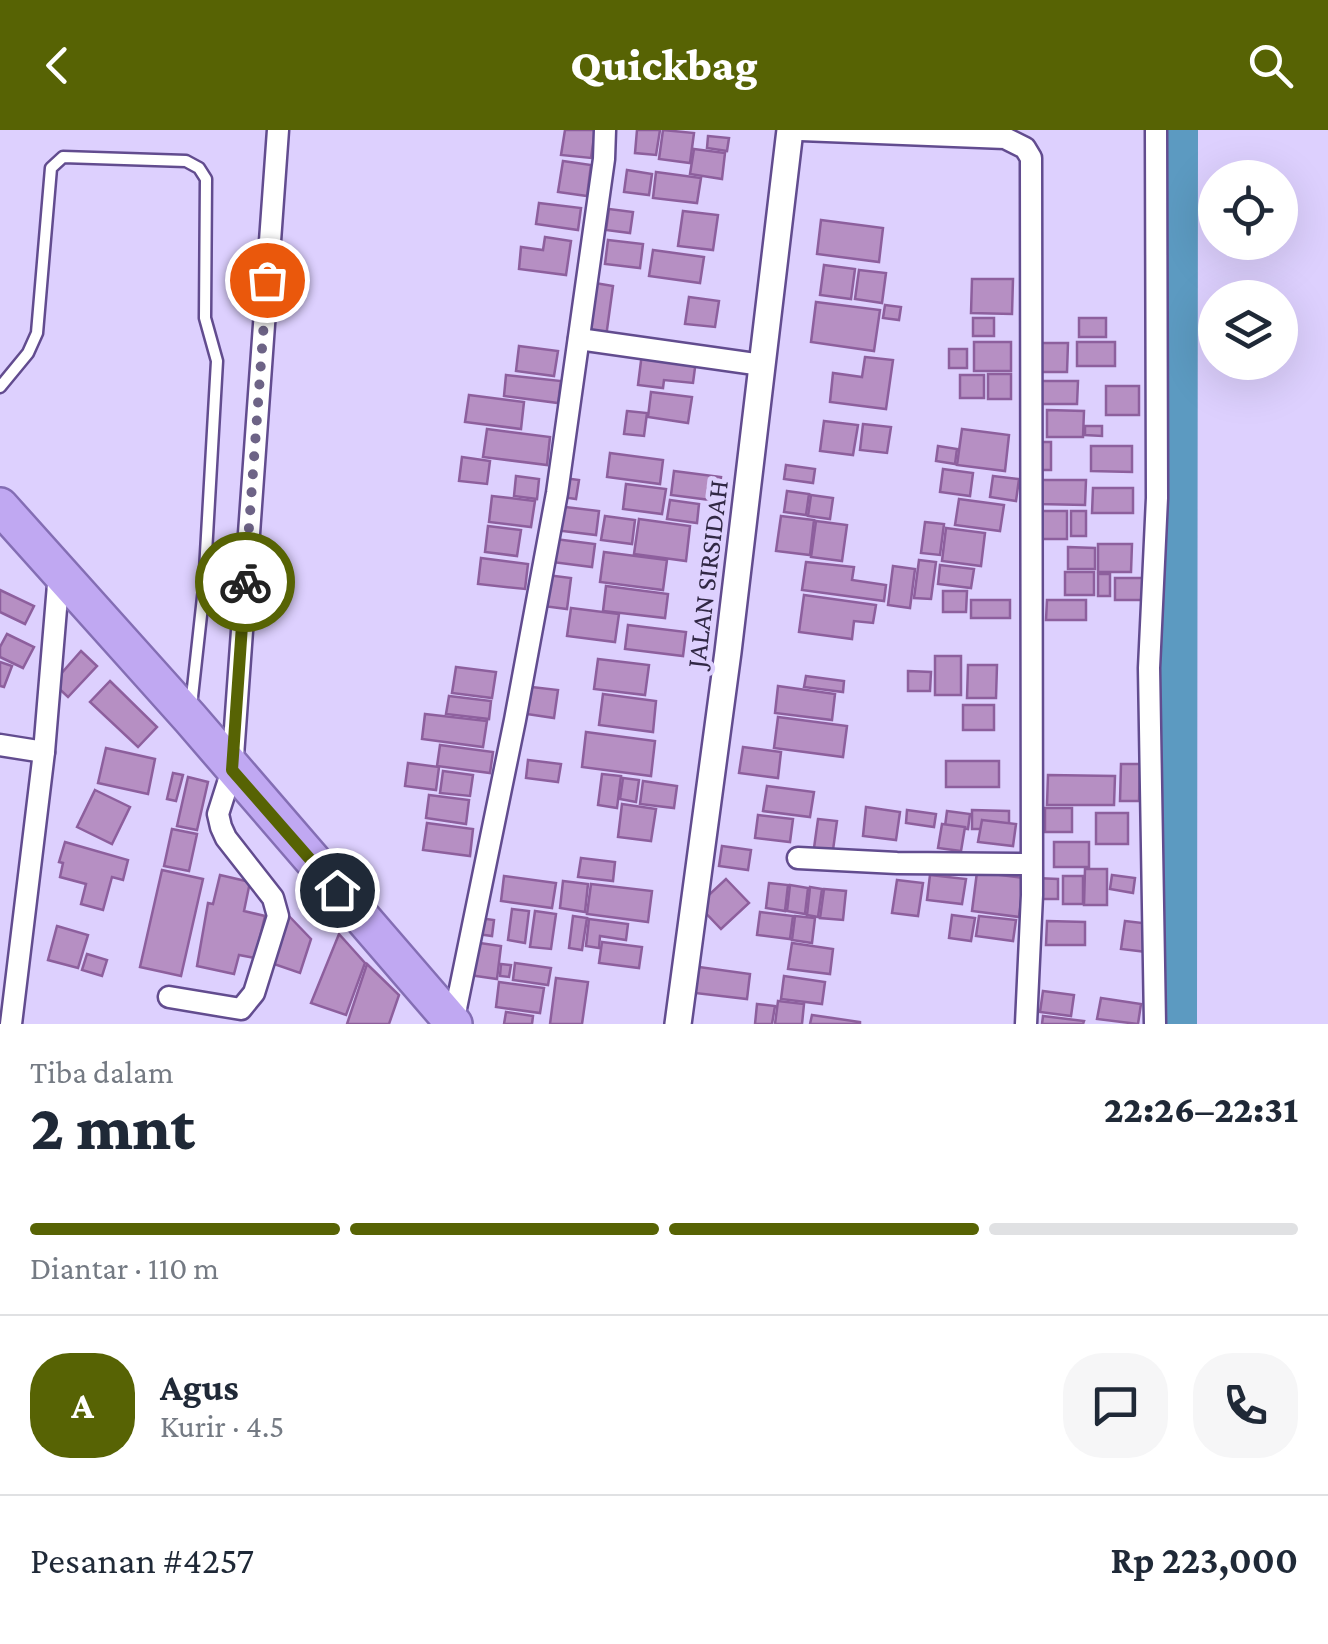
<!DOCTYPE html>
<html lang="id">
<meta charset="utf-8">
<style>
body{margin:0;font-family:"Crimson Pro",serif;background:#f6f6f7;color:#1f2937;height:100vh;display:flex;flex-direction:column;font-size:38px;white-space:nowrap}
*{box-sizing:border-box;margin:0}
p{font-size:32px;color:#747a83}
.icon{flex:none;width:55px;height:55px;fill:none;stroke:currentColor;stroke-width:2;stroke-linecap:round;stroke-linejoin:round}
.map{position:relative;height:894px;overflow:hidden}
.details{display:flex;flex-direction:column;background:#fff;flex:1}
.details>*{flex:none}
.fabs{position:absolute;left:1198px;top:30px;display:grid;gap:20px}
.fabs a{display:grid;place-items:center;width:100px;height:100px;border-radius:50%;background:#fff;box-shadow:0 10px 40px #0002;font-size:50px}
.pin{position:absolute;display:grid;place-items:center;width:85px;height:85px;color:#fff;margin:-42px;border:5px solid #fff;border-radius:50%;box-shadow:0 2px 10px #0007}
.courier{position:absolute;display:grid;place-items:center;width:100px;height:100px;margin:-50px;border:8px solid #576304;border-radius:50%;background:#fff;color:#222;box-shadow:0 2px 12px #0007}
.head em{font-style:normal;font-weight:800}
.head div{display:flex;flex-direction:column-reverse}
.head{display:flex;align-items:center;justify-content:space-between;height:170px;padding:0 30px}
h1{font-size:65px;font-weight:800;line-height:75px}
.bar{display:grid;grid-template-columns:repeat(4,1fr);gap:15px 10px;align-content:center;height:120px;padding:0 30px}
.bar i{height:12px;border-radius:8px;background:#e0e1e3}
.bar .active{background:#576304}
.bar p{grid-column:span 4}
.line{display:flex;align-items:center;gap:25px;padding:0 30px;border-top:2px solid #e0e1e3}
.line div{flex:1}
.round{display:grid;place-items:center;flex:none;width:105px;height:105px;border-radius:40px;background:#f6f6f7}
header{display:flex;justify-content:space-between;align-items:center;height:130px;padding:0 30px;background:#576304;color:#fff;font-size:45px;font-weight:800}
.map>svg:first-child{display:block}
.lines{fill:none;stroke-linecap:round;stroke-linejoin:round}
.river{stroke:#5c9ac1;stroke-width:40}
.building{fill:#b68fc3;stroke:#8d5f9d;stroke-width:2.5}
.service-casing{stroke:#624c8f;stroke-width:15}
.minor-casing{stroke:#624c8f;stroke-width:25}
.tertiary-casing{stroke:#624c8f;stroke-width:30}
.trunk-casing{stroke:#846eb4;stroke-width:40}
.service{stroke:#fff;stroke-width:10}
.minor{stroke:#fff;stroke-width:20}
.tertiary{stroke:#fff;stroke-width:25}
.trunk{stroke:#c0a8f2;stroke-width:35}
.done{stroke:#6d6386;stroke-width:10;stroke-dasharray:0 18}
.route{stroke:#576304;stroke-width:12}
.labels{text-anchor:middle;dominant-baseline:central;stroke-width:9;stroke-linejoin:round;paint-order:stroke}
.street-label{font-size:28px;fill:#312845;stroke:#ddd0fe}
</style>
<header><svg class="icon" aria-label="back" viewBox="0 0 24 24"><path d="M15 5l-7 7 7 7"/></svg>Quickbag<svg class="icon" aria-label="search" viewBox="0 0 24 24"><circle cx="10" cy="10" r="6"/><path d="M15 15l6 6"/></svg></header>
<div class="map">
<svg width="1328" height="894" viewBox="0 0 1328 894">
<rect width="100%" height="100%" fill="#ddd0fe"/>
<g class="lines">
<!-- river -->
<path class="river" d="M1177,894l1,-894"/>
</g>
<!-- building -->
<g class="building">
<path d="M565,0h30l-4,28 -30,-3z"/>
<path d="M637,0h23l-4,25 -21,-2z"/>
<path d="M663,0l31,3 -4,30 -31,-4z"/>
<path d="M708,6l21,2 -2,13 -20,-3z"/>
<path d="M694,19l31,4 -3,26 -32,-5z"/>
<path d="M563,31l28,4 -4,31 -29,-4z"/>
<path d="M627,40l25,4 -3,21 -25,-3z"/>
<path d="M656,42l45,6 -4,25 -44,-5z"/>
<path d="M539,73l42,5 -3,22 -42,-6z"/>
<path d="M609,79l24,3 -3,21 -24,-3z"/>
<path d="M683,81l35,4 -5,35 -35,-4z"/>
<path d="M821,90l62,8 -4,34 -62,-8z"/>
<path d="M545,107l26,4 -5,34 -47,-6 2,-22 22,3z"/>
<path d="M608,110l35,4 -3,24 -35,-4z"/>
<path d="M653,120l51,7 -4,26 -51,-7z"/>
<path d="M824,135l31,4 -4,30 -31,-4z"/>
<path d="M859,140l27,3 -4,30 -27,-4z"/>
<path d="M972,149h41l-1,35 -41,-1z"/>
<path d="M595,153l18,3 -7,51 -17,-3z"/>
<path d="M689,167l30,4 -4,26 -30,-3z"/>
<path d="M816,172l64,8 -6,41 -63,-9z"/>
<path d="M885,175l16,2 -2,13 -16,-2z"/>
<rect x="973" y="188" width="21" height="18"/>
<rect x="1079" y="188" width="27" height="19"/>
<rect x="974" y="212" width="37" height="29"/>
<rect x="1077" y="212" width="38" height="24"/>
<path d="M1032,213h36l-1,29h-36z"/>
<path d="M519,216l39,5 -4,25 -38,-5z"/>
<rect x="949" y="219" width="18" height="19"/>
<path d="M642,223l54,7 -3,23 -29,-3 -1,8 -25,-3z"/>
<path d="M865,227l28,3 -7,49 -56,-7 3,-29 29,4z"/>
<rect x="988" y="244" width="23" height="25"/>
<path d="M506,245l55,6 -3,22 -54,-7z"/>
<rect x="960" y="245" width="24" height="23"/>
<path d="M1035,251h43l-1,23h-42z"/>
<rect x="1106" y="256" width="33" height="29"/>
<path d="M651,262l41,5 -4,26 -40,-6z"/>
<path d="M469,265l55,7 -3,27 -56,-7z"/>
<path d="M1047,280l37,1 -1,26h-36z"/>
<path d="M627,281l20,2 -3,23 -20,-2z"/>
<path d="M824,291l34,4 -5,30 -33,-4z"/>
<path d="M863,294l28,3 -4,26 -27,-3z"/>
<path d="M1085,296h17v10l-17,-1z"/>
<path d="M487,299l63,8 -3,28 -64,-8z"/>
<path d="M962,299l47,6 -4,36 -48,-6z"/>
<rect x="1032" y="312" width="19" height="28"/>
<path d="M938,316l19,3 -2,15 -19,-3z"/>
<path d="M1091,316h41v26l-41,-1z"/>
<path d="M610,323l53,7 -3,24 -53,-7z"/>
<path d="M462,327l28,4 -3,23 -28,-3z"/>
<path d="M786,335l29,4 -2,14 -29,-4z"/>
<path d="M943,339l30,4 -3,23 -30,-4z"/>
<path d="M674,341l47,6 -3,24 -47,-6z"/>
<path d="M516,346l23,3 -2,20 -23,-3z"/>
<path d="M993,346l26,3 -3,22 -26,-4z"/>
<path d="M564,348l15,2 -3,19 -14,-2z"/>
<path d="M1040,350h46l-1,25 -46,-1z"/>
<path d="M626,354l40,5 -4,25 -39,-5z"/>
<path d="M1093,358h40v25h-41z"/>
<path d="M787,361l22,3 -3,21 -22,-3z"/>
<path d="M811,365l22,3 -3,21 -22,-3z"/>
<path d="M492,366l43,5 -4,26 -42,-5z"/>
<path d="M959,369l45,6 -4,26 -45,-6z"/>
<path d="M670,370l29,4 -2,19 -30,-4z"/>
<path d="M557,376l42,5 -3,24 -42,-5z"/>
<path d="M1038,381h29v28h-30z"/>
<rect x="1071" y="381" width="15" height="25"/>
<path d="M605,386l30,4 -3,24 -31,-4z"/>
<path d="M781,386l33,4 -4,35 -34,-4z"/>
<path d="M639,389l51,7 -4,35 -52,-7z"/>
<path d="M816,391l31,4 -5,36 -31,-4z"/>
<path d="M925,392l19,2 -4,31 -19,-2z"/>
<path d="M488,396l33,4 -4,26 -32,-4z"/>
<path d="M946,398l39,5 -4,33 -39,-5z"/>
<path d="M555,409l40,5 -3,23 -40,-5z"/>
<path d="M1098,414h34l-1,28h-33z"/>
<path d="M1068,417l27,1v21h-27z"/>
<path d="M604,422l63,8 -4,30 -63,-8z"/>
<path d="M481,428l47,6 -3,25 -47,-5z"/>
<path d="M919,430l17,2 -5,37 -17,-1z"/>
<path d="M806,432l48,5 -2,13 34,5 -2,16 -82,-11z"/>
<path d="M940,435l34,4 -3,19 -33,-4z"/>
<path d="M893,436l22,3 -5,39 -22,-3z"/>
<rect x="1065" y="442" width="29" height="23"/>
<rect x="1098" y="444" width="12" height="22"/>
<path d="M547,445l24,3 -4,31 -24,-3z"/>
<path d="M1115,448h30l-1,22h-29z"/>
<path d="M606,456l62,8 -3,24 -62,-7z"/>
<path d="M0,460l34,16 -9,18 -25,-12z"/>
<path d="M943,461h24l-1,21h-23z"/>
<path d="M804,465l72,10 -3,18 -19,-2 -2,18 -53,-7z"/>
<rect x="971" y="470" width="39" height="18"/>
<path d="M1047,470h39v20h-40z"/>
<path d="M571,478l48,6 -4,28 -48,-6z"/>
<path d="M628,495l58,7 -3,24 -58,-7z"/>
<path d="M7,504l27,13 -11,21 -23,-11v-10z"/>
<path d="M81,521l16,15 -29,31 -15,-14z"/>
<rect x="935" y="526" width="26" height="39"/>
<path d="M598,529l51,6 -4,30 -51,-6z"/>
<path d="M0,532l12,4 -8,21 -4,-1z"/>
<path d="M968,535h29l-1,33h-29z"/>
<path d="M456,537l40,5 -4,26 -40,-5z"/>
<path d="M908,541l23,1 -1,19h-22z"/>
<path d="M806,546l38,5 -1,11 -39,-5z"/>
<path d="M110,551l47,46 -19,20 -48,-45z"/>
<path d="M523,556l35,4 -4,28 -34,-5z"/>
<path d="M778,556l57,8 -3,26 -57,-7z"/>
<path d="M603,564l53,7 -3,31 -54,-7z"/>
<path d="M449,566l42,5 -2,18 -43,-5z"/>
<rect x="963" y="575" width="31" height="25"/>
<path d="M425,584l62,7 -4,26 -61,-8z"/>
<path d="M778,587l69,9 -4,31 -69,-9z"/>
<path d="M586,602l69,9 -4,35 -69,-9z"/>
<path d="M440,615l53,7 -3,21 -53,-7z"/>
<path d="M743,617l38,5 -3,26 -39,-5z"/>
<path d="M106,618l49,11 -7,35 -50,-11z"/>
<path d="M528,630l33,4 -3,18 -32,-4z"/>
<rect x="946" y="631" width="53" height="26"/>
<path d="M408,633l31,4 -3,23 -31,-4z"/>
<path d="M1121,634h19l-1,37h-19z"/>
<path d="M443,641l30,4 -3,21 -30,-3z"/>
<path d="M173,643l10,2 -7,26 -9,-2z"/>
<path d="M602,644l19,2 -4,32 -19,-3z"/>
<path d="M1048,645l67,1 -1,29h-67z"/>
<path d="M188,647l20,5 -11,48 -20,-4z"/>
<path d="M623,648l16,2 -3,22 -16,-3z"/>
<path d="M643,651l34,5 -3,22 -34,-4z"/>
<path d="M767,656l47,6 -4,25 -47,-6z"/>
<path d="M95,660l35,17 -18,37 -35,-17z"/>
<path d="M429,665l40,5 -3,24 -40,-6z"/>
<path d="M622,674l34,5 -5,32 -33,-4z"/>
<path d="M866,677l34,5 -4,28 -33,-4z"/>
<rect x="1045" y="678" width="27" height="24"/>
<path d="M907,680l29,4 -2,13 -28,-4z"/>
<path d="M972,680l37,1v18h-37z"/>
<path d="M947,681l23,3 -2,15 -23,-3z"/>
<rect x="1096" y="683" width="32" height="31"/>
<path d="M758,685l35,4 -3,23 -35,-4z"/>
<path d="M818,689l19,2 -4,29 -19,-2z"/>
<path d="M982,690l34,4 -3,22 -35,-4z"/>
<path d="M427,693l46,6 -3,27 -47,-6z"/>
<path d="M942,694l23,3 -4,24 -23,-3z"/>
<path d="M172,699l25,5 -8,37 -25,-5z"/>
<path d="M65,712l63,18 -5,20 -11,-3 -9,33 -22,-6 5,-20 -26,-7 3,-14 -4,-1z"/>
<rect x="1054" y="712" width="35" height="25"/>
<path d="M722,716l29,4 -3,20 -29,-4z"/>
<path d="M581,728l34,4 -2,19 -35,-4z"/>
<path d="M1085,739h22v36h-23z"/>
<path d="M162,740l41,9 -22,97 -41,-9z"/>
<path d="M977,742l47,6 -5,39 -47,-6z"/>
<path d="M220,745l30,7 -6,29 21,5 -10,42 -16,-3 -5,19 -37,-8 11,-63 5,1z"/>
<path d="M930,745l36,4 -4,25 -35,-4z"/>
<path d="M1112,745l23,3 -2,15 -23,-4z"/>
<path d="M504,746l52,7 -4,25 -51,-7z"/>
<rect x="1063" y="746" width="20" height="28"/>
<path d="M1035,748l23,1v20h-23z"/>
<path d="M726,749l23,24 -28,26 -23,-24z"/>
<path d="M897,750l26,3 -5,33 -26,-3z"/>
<path d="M563,751l25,3 -3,28 -25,-4z"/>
<path d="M769,753l19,2 -3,26 -19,-3z"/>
<path d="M591,754l61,7 -4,31 -61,-8z"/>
<path d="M790,755l18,3 -3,26 -18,-3z"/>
<path d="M810,757l12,2 -4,28 -11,-2z"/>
<path d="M824,759l22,2 -3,29 -23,-2z"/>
<path d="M512,779l17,2 -4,32 -17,-3z"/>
<path d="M535,781l21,3 -5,35 -21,-2z"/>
<path d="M760,782l33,4 -3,23 -33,-4z"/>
<path d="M288,785l23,24 -11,34 -29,-10z"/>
<path d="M952,785l23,3 -4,23 -22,-3z"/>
<path d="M573,786l14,2 -5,32 -13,-2z"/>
<path d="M795,786l20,2 -3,25 -20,-3z"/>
<path d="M979,786l37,4 -3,21 -37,-5z"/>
<path d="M479,788l15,2 -2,16 -15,-2z"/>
<path d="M589,789l39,5 -2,16 -26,-4 -1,12 -13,-2z"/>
<path d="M1047,791l38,1v23h-39z"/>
<path d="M1125,791l26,3 -4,28 -26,-3z"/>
<path d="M57,796l31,9 -10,33 -30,-8z"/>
<path d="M339,804l26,29 -19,52 -35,-12z"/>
<path d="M473,812l28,4 -4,33 -28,-4z"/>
<path d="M602,812l40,5 -3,21 -40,-5z"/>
<path d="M792,813l41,6 -3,25 -42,-5z"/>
<path d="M87,824l20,6 -5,16 -20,-6z"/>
<path d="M515,833l36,5 -3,17 -35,-5z"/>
<path d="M367,834l32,31 -10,29h-42z"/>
<path d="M501,834l10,1 -2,12 -9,-1z"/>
<path d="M699,837l51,7 -3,25 -52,-6z"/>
<path d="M784,846l41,6 -3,22 -41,-5z"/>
<path d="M556,848l32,4 -6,42h-32z"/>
<path d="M499,852l45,6 -4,25 -44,-6z"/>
<path d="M1043,861l31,4 -3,21 -31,-4z"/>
<path d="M1101,868l40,6 -3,20 -41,-5z"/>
<path d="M778,871l26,3 -2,20h-27z"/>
<path d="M757,874l18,2 -3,18h-17z"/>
<path d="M506,882l27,4 -1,8h-28z"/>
<path d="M812,885l48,7v2h-50z"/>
<path d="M1043,886l41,5 -1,3h-41z"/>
</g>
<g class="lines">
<defs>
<path id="service" d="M0,257l28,-34 9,-20 14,-165 12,-11 123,4 13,7 7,11 -1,139 12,43 -13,227 -13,118"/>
<g id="minor">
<path d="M801,0l204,8 20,10 6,10 1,737 -6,129"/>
<path d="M579,209l183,26"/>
<path d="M0,615l44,7"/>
<path d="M798,728l99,5 134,1"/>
<path d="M169,867l72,12 13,-16 24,-77 -5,-18 -47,-60 -5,-11 -3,-13 14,-44 46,-640"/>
<path d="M453,893l62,-303 42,-227 47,-334 1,-29"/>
<path d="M11,894l33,-272 15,-179"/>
<path d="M1155,894l-6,-356 8,-170 -1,-368"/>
</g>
<path id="tertiary" d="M678,894l50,-372 62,-522"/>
<path id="trunk" d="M0,376l190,212 264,306"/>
</defs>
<!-- service casing -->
<use href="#service" class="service-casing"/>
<!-- minor casing -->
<use href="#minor" class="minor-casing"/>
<!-- tertiary casing -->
<use href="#tertiary" class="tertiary-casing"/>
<!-- trunk casing -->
<use href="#trunk" class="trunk-casing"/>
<!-- service -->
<use href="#service" class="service"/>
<!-- minor -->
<use href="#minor" class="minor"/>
<!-- tertiary -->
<use href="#tertiary" class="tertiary"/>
<!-- trunk -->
<use href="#trunk" class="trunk"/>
</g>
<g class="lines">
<!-- done -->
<path class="done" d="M245,452l22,-302"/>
<!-- route -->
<path class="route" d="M245,452l-13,188 105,120"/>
</g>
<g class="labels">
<!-- street labels -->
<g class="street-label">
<text transform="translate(707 444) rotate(-83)">JALAN SIRSIDAH</text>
</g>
</g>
</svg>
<div class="fabs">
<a><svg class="icon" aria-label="locate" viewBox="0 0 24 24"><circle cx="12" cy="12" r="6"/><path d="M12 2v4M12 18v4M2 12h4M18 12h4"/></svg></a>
<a><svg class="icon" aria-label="layers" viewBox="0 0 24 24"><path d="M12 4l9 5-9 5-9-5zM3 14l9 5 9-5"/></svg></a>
</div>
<div class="pin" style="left:267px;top:150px;background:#ea580c"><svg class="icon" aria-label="bag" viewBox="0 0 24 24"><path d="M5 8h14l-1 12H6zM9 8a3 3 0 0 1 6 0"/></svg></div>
<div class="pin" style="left:337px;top:760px;background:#1f2937"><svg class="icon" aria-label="home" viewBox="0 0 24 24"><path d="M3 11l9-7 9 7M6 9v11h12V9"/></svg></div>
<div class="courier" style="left:245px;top:452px"><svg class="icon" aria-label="bike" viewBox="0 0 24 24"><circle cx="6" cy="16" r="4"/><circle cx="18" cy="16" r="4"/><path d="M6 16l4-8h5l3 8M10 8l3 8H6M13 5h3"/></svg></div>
</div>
<section class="details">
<div class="head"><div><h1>2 mnt</h1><p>Tiba dalam</p></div><em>22:26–22:31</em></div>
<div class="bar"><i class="active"></i><i class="active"></i><i class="active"></i><i></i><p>Diantar · 110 m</p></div>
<div class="line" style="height:180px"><b class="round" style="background:#576304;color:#fff">A</b><div><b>Agus</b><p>Kurir · 4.5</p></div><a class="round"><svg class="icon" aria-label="chat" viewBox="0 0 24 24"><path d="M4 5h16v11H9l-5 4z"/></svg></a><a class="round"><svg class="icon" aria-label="phone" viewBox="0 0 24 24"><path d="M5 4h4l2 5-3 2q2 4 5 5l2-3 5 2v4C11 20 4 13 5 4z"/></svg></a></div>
<div class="line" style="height:130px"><div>Pesanan #4257</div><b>Rp 223,000</b></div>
</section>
